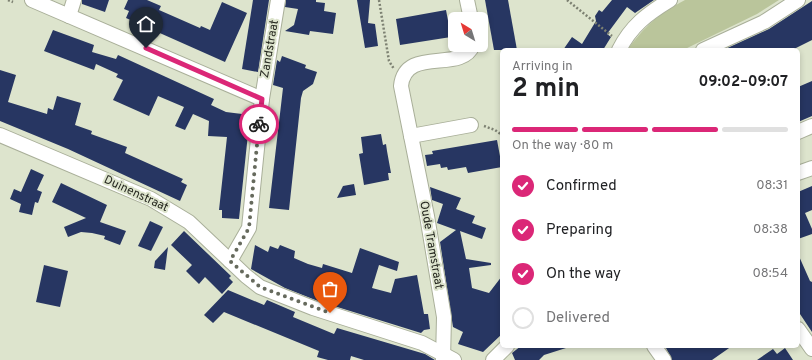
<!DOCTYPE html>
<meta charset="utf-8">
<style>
body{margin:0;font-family:Overpass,sans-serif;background:#f6f6f6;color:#202124;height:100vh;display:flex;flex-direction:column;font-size:15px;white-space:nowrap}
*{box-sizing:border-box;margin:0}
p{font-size:13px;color:#757577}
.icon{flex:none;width:22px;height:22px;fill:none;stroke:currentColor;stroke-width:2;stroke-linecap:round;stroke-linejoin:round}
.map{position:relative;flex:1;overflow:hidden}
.drawer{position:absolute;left:500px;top:48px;width:300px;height:300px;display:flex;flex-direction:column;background:#fff;border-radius:6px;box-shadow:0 2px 6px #0003}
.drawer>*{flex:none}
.needle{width:26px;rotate:322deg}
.tools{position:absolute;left:448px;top:12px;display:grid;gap:8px}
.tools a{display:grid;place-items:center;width:40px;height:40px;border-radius:6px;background:#fff;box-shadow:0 2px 6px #0003;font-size:20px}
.pin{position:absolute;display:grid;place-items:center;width:34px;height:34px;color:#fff;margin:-41px -17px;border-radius:50% 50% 50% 0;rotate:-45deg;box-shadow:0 0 4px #0007}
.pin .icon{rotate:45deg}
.courier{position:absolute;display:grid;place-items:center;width:40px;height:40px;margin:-20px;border:3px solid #db2777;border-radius:50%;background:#fff;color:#222;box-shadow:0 1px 5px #0007}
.overview em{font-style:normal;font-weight:700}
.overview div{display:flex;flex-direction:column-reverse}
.overview{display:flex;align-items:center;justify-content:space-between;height:68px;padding:0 12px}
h1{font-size:26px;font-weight:700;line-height:30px}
.bar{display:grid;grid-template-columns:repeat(4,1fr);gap:6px 4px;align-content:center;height:48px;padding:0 12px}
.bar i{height:5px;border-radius:3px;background:#e0e0e0}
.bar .active{background:#db2777}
.bar p{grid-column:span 4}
ol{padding:0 12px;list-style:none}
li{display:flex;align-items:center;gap:12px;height:44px}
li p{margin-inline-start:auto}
li .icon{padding:4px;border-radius:50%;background:#db2777;color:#fff;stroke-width:4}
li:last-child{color:#757577}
li i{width:22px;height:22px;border:2px solid #e0e0e0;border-radius:50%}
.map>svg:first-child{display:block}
.green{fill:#bac59b}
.building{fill:#273662}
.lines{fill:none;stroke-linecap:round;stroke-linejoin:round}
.minor-casing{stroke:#a9af99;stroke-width:16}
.path{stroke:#7d8172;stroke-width:2.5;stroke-dasharray:2 2;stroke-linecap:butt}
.minor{stroke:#fff;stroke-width:14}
.done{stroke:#666a5d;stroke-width:4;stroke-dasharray:0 7.2}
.route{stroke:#db2777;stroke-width:5}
.labels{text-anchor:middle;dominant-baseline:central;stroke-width:4;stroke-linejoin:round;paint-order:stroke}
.street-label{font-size:12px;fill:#262820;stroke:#dde4cd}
</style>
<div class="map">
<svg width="812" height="360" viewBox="0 0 812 360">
<rect width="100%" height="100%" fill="#dde4cd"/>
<!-- green -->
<path class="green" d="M685,0h94l-22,14 -74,36h-56c19,-25 30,-35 58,-50z"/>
<!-- building -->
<g class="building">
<path d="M82,0h27l-4,12 -23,-8z"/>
<path d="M128,0h19l14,6 -2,4 41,18 1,-2 9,4 12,-28 25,11 -22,49 -99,-44 3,-7 -5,-2z"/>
<path d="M253,0h16l-11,72 -16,-3z"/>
<path d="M286,0h30v2l9,1 -1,8 12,2 -3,21 -23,-3 -1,4 -24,-4 9,-6 4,-16 -13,-2z"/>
<path d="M357,0h13l-2,23 7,1 3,22 -13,2z"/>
<path d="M485,0h23l9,50h-23z"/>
<path d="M612,0h42l-19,13 -8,-6 -20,27 4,3 -8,13h-40l9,-13 10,7 14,-23 -1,-5 4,-6 3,2z"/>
<path d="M812,1v39l-20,10h-69l46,-21z"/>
<path d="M446,10l5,27 -51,8 -4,-26z"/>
<path d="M53,30l41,15 -2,7 24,7 2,-4 96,44 -3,6 15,7 24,3 -11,104 -17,-1v-8h-3l8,-73 -19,-1 1,-15 -16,-7 -8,16 -10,-4 9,-19 -26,-11 -9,20 -36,-16 10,-20 -7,-3 2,-3 -22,-10 -2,6 -50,-19z"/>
<path d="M282,56l24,9 -1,3 12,4 -4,12 -10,7 -2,7 -12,112 -20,-2 14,-120 -10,-3 4,-25 3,2z"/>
<path d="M0,70l16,5 -8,27 39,12 1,-6 5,2 4,-14 24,7 -6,22 17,6 -1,3 36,13 -2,6 58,26 -2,3 6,3 -7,16 -112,-52 -68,-28z"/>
<path d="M812,81v35l-14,6v-35z"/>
<path d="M381,134l2,11 3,-1 1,7 4,22h-3l1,7 -25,5 -5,-31 4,-1 -2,-16z"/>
<path d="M497,140l5,27 -34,6 -2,-6 -18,3 -1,-3 -6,1 -1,-4 -13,2 -2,-11 8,-1 -1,-3z"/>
<path d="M31,169l13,6 -7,15 5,2 -4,11 -3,-1 -3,13 -13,-3 2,-8 -11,-5 4,-10 7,3z"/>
<path d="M61,183l46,22 -7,17 26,9 -6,14 -16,-6 1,-3 -13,-3 -11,-1 -13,5 -4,-10 22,-9 -34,-16z"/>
<path d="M354,184l2,11 -19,3 6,-12z"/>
<path d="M812,186v24l-7,3 7,16v5l-14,5v-47z"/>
<path d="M430,187l31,11 -5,11 19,7 -3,7 14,5 -4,11 -22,-8 6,28 25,4v2l-22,3 3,20 17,5 13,-17v58l-19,18 -25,-8 5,-12 -10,-5 -13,-85 16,-12 -19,-7 6,-19 -11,-4z"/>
<path d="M150,221l13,6 -12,24 -13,-5z"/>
<path d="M184,231l47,45 -2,2 4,4 -11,12 -17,-17 -6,7 -13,-13 6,-6 -21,-20z"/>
<path d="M255,245l13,7 2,-6 8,3 2,-4 15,6 -1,7 14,6 14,4 1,-4 29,9 8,-25 39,14 -2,9 -18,-6 -7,23 19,5 4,-14 22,-4 7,39h4l2,15 -6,1 -3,3 -103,-32 -33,-13 -34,-19z"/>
<path d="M168,247l-3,23 -11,-2 1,-7z"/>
<path d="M798,254l12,27 2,1v50l-14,-21z"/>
<path d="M44,265l24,6 -8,36 -24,-5z"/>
<path d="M228,290l36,15 3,-5 28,12 -2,5 41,17 3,-6 88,26 10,6h-71l-13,-4 -1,4h-22l-11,-3 2,-6 -95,-39 -11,11 -9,-8z"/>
<path d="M521,346h45v2l-22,7 -5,5h-24l-3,-7z"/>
<path d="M668,346h64l-20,14h-40l-6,-12z"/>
<path d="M785,348l8,12h-36l16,-11 4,5z"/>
</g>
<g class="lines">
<defs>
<g id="minor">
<path d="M32,0l230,99"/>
<path d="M467,0l4,19"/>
<path d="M69,16l5,-16"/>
<path d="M619,50c12,-24 28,-36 51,-50"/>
<path d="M703,50l61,-28 34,-22"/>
<path d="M798,132l14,-6"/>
<path d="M0,135l151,64 38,23 57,54 14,11 53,21 109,35 32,17"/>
<path d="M411,136l60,-11"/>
<path d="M798,173l14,-5"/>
<path d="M230,261l19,-33 13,-129 16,-99"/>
<path d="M798,329l14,20"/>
<path d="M654,346l10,14"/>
<path d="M443,360l1,-43 -17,-101 -26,-130c4,-41 61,-12 72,-41"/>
<path d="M493,360l14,-14"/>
</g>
</defs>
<!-- minor casing -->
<use href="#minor" class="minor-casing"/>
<!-- path -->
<g class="path">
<path d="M8,0l5,2"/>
<path d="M379,0l10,61 5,8"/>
<path d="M567,0l45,36"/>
<path d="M484,126l11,4 7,5"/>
</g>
<!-- minor -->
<use href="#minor" class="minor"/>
</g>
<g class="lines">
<!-- done -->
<path class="done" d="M259,124l-10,104 -19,33 30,26 70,26"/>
<!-- route -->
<path class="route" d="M146,48l116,51 -3,25"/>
</g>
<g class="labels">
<!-- street labels -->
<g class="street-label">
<text transform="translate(270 49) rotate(-80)">Zandstraat</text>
<text transform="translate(136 194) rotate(25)">Duinenstraat</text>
<text transform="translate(431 245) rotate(80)">Oude Tramstraat</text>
</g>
</g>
</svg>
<div class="tools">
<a><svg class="needle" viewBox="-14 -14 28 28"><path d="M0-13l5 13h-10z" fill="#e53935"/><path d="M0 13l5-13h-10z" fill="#757577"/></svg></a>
</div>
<div class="pin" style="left:330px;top:313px;background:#ea580c"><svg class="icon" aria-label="bag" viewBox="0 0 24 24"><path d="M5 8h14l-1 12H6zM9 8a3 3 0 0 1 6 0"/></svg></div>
<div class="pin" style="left:146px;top:48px;background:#1f2937"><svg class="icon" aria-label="home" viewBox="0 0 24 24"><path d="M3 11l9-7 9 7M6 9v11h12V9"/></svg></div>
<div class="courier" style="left:259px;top:124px"><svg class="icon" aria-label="bike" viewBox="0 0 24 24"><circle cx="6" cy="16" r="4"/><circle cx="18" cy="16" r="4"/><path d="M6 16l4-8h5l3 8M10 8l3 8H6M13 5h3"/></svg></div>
<section class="drawer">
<div class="overview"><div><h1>2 min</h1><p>Arriving in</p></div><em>09:02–09:07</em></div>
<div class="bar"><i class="active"></i><i class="active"></i><i class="active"></i><i></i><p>On the way · 80 m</p></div>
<ol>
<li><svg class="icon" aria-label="check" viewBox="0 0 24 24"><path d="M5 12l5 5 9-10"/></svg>Confirmed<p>08:31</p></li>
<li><svg class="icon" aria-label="check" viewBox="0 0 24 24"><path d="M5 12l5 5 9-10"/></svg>Preparing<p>08:38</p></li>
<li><svg class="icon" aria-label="check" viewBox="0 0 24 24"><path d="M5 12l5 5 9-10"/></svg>On the way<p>08:54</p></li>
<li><i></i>Delivered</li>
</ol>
</section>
</div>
